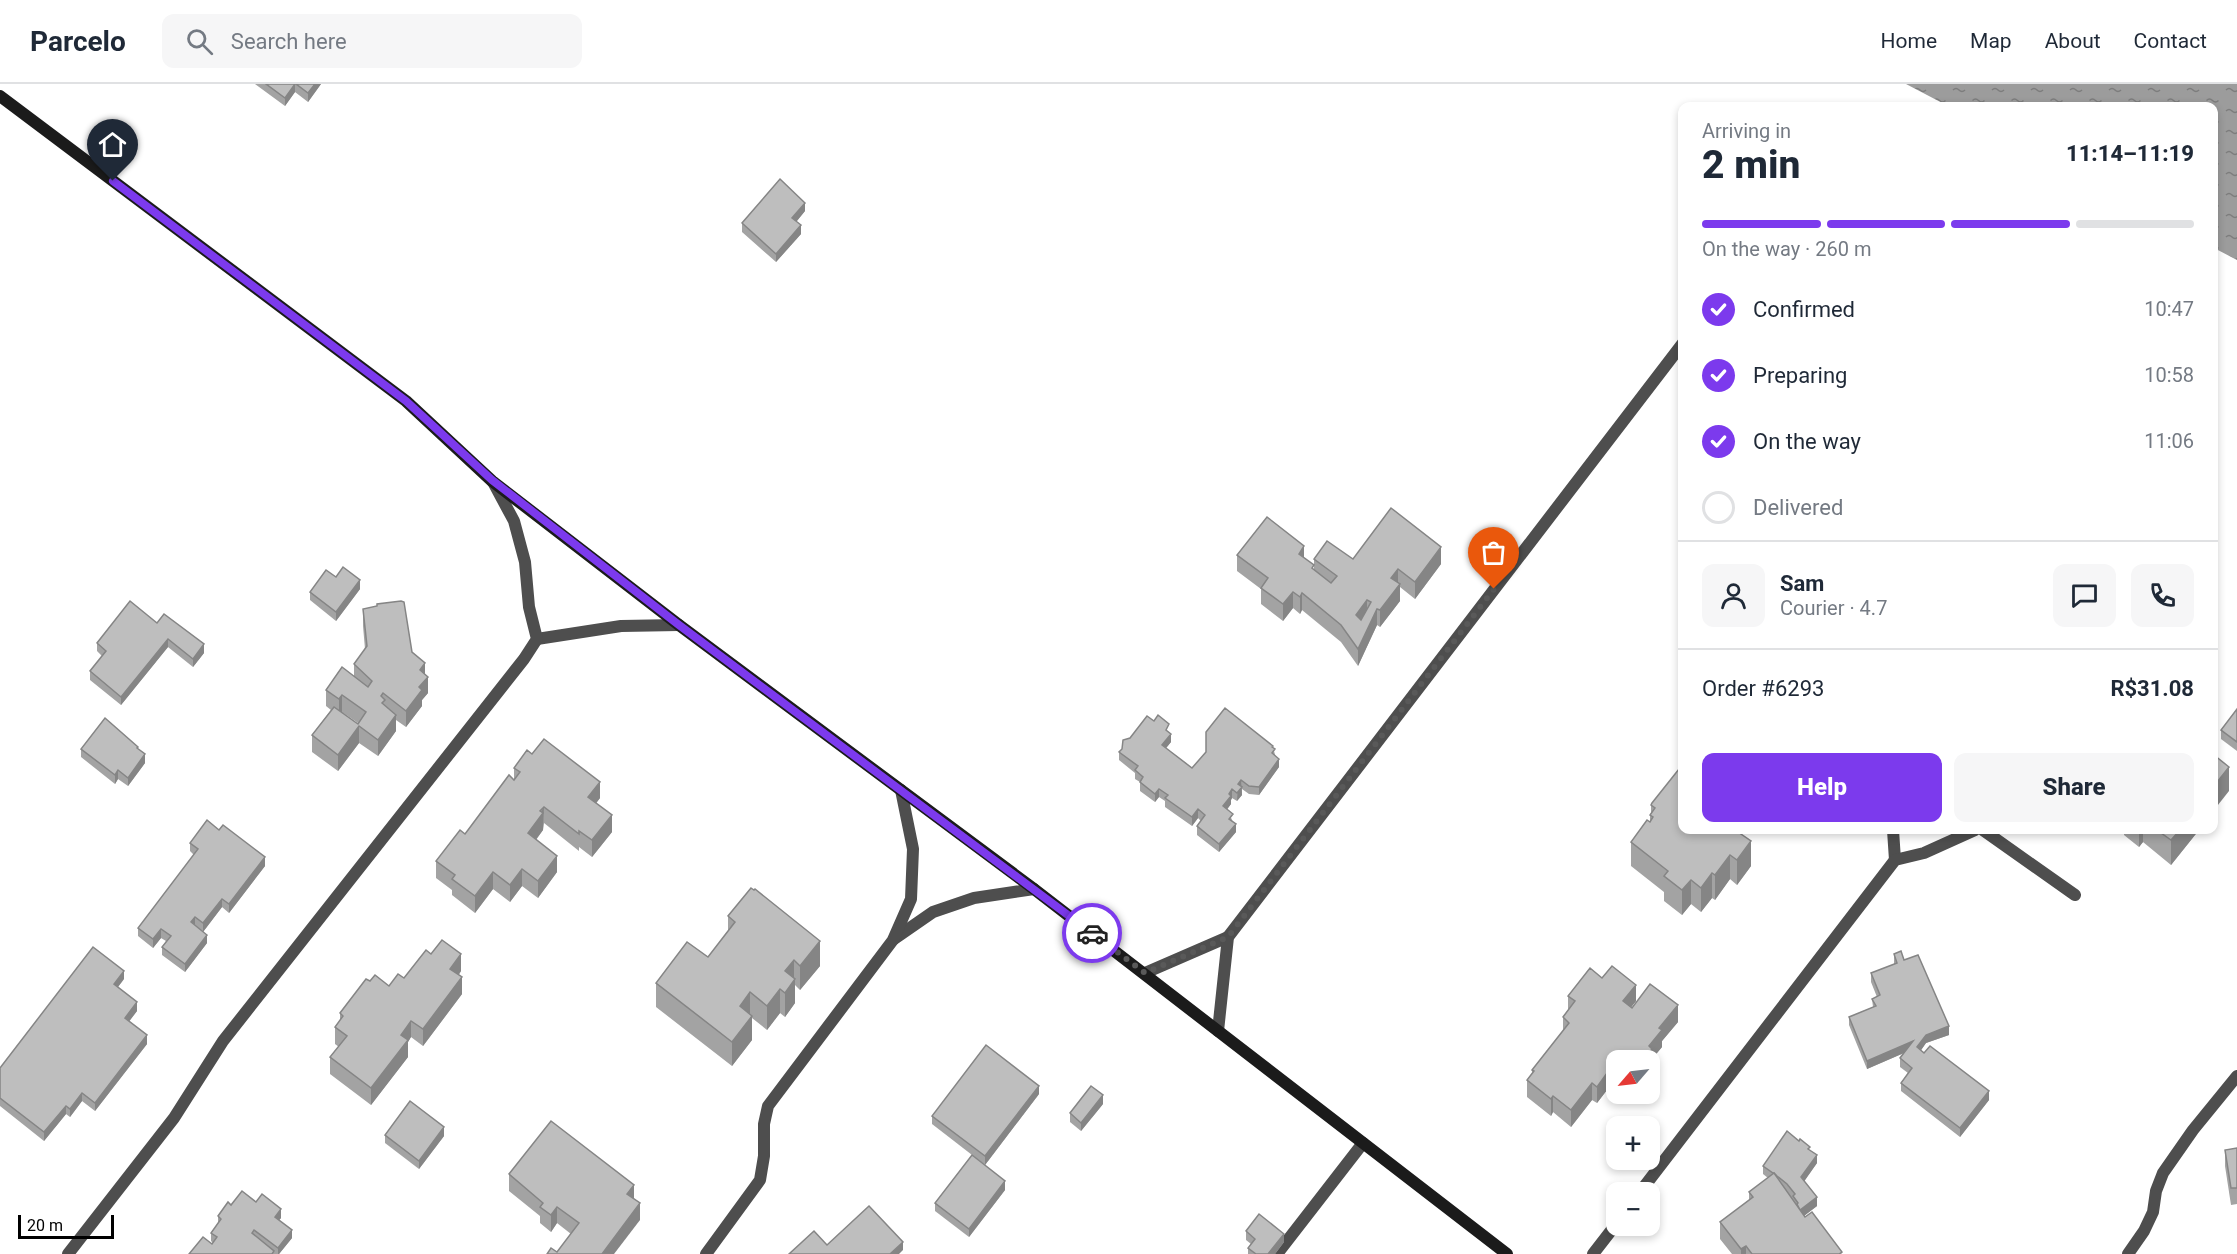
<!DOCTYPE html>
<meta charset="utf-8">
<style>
body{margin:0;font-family:Roboto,sans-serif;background:#f6f6f7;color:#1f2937;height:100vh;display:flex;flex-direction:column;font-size:22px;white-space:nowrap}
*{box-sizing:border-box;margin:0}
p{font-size:20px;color:#747a83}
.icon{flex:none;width:33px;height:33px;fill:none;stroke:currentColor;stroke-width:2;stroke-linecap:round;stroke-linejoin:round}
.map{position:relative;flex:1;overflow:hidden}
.details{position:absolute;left:1678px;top:18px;width:540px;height:732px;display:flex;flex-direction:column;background:#fff;border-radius:12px;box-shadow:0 3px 9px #0003}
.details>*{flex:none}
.needle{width:39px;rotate:242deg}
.fabs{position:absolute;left:1606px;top:966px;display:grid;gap:12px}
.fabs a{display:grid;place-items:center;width:54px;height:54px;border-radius:12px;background:#fff;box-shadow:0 3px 9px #0003;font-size:30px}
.scale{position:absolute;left:18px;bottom:15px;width:96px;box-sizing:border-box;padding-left:6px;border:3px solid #000;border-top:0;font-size:16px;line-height:21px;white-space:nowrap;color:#000;-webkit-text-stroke:4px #fff;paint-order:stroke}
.pin{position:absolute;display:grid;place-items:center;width:51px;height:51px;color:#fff;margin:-62px -26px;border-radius:50% 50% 50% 0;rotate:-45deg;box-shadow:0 0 6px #0007}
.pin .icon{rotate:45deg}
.courier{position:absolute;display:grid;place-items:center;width:60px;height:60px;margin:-30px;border:4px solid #7c3aed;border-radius:50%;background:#fff;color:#222;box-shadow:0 2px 8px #0007}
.overview em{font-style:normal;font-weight:800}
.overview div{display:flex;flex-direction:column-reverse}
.overview{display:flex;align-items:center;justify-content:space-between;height:102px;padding:0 24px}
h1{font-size:39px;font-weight:800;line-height:45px}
.bar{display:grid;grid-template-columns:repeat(4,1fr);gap:9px 6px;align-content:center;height:72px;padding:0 24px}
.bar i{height:8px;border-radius:4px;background:#e0e1e3}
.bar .selected{background:#7c3aed}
.bar p{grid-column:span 4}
.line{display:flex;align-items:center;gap:15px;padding:0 24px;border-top:2px solid #e0e1e3}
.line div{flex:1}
.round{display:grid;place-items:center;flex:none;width:63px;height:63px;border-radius:12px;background:#f6f6f7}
ol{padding:0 24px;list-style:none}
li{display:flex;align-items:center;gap:18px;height:66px}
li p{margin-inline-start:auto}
li .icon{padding:6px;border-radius:50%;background:#7c3aed;color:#fff;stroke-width:4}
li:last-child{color:#747a83}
li i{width:33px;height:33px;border:3px solid #e0e1e3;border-radius:50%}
.cta{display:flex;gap:12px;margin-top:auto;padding:12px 24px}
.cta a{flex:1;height:69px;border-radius:12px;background:#7c3aed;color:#fff;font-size:24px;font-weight:800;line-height:69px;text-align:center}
.cta a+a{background:#f6f6f7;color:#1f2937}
header{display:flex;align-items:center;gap:36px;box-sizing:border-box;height:84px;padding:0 30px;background:#fff;border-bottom:2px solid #e0e1e3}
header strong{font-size:28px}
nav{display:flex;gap:33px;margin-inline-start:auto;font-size:21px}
.search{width:420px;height:54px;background:#f6f6f7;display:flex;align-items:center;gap:15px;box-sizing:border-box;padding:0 21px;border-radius:12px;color:#747a83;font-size:22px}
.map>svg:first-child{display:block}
.water{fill:url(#water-ripples)}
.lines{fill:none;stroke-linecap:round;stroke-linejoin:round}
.street{stroke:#4e4e4e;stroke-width:12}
.secondary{stroke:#1b1b1b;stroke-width:12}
.wall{fill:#a3a3a3;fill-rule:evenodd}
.shaded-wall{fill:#858585}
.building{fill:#bebebe;stroke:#858585;stroke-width:1.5;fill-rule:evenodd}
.done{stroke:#595959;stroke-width:6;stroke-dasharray:0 10.8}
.route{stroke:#7c3aed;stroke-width:8}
</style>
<header>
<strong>Parcelo</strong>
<div class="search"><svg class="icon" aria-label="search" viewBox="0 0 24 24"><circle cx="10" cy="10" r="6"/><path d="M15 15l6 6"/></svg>Search here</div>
<nav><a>Home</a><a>Map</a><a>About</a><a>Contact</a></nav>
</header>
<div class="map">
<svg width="2237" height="1170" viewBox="0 0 2237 1170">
<defs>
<pattern id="water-ripples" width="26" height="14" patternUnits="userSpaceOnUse" patternTransform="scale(1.5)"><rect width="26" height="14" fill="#9c9c9c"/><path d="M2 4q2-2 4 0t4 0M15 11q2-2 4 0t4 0" fill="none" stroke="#7d7d7d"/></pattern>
</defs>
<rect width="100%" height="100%" fill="#fff"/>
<!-- water -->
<path class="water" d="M1906,0h331v176l-23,-12v-142h-266z"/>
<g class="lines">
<!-- street -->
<g class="street">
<path d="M537,555l84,-13 58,-1"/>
<path d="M1893,746l2,30"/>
<path d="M1983,746l92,65"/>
<path d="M894,855l39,-27 41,-14 60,-9"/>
<path d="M1145,889l83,-36"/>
<path d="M1218,947l10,-94 455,-594"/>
<path d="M1640,1108l255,-332 29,-7 51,-23"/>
<path d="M68,1170l106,-136 49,-77 301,-382 13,-20 -8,-32 -4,-45 -11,-41 -21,-39"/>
<path d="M706,1170l54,-74 4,-24v-32l4,-18 125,-166 18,-41 2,-50 -12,-59"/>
<path d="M1277,1170l86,-111"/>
<path d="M1593,1170l24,-31"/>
<path d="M2128,1170l16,-23 9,-19 3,-21 7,-18 30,-43 44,-54"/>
</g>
<!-- secondary -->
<path class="secondary" d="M0,12l406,305 86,80 187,144 355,264 473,365"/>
</g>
<!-- wall -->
<g class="wall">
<path d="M255,0h66l-13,18 -13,-10 -10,14z"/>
<path d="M805,127l-9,11 5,12 -25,28 -34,-30v-9z"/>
<path d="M1237,471l67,3 10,12v-11h39l88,5 -26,35 -15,-12v14l-20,26 -3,-2 -19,41 -17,-24 -39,-32 -2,4 -7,-6 -10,13 -22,-17v-15l-24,-18z"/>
<path d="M336,493l24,12 -24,32 -26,-21v-8z"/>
<path d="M363,525l49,43 13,23 3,18 -6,7v6l-16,21 -10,-7v11l-18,25 -19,-13 -21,28 -26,-19v-17l19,-25 -5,-4v-16l28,-13v-13l11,-15 -2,-23zM342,628l16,11v1z"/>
<path d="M157,539l47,30 -11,14 -25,-20 -47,58 -31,-25v-9l12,-15 -5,-5v-8z"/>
<path d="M2237,625v42l-16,-12v-9z"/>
<path d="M1169,649l2,9 -5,6 26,20 81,-20 6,19 -20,28 -10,-1 -7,-5v6l-5,6 -5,-3 -1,2v4l-4,5 6,13 3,10 -17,20 -22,-17v-9l4,-5 -3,-3 -6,8 -27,-19v-6l-6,-4 -4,5 -15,-11v-9l-5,-3v-6l-16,-13v-8z"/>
<path d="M81,665h57l7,14 -17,23 -10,-7 -3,5 -34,-27z"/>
<path d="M514,684l86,30 -4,5 16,29 -20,25 -13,-10v4l-35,-28 -1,7 -7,10 21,32 -19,26 -16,-12 -12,16 -17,-13 -18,24 -23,-18v-5l-16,-12v-17l29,-27 49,-55z"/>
<path d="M1651,721l32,25 68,36 -14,19 -7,-6 -15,21 -3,-2 -11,14 -10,-8 -9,11 -18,-14v-9l-33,-26v-24l19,-20v-7l1,-2z"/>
<path d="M2124,746h75l-28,35 -28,-23 -4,5 -15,-12z"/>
<path d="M190,759l75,23 -36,47 -7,-6 -19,25 4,11 -22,29 -23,-17v-8l4,-6 -5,-3 -8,10 -15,-12v-8l56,-73 -4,-4z"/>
<path d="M728,832l92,50 -20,24 -5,-5v18l-10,14 -5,-4 -13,17 -15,-12v22l-20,26 -76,-59v-24l52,-26 20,-26z"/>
<path d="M431,870l30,17 -2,4 3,19 -39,52 -12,-9 -3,5v15l-37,48 -41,-31v-17l9,-10 -4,-3v-17l5,-6v-8l64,-35z"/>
<path d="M1894,870l10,6 45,75 -23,8 -5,7 68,50 -29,37 -59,-46v-8l7,-10 -8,-6v-9l4,-5 -37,16 -18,-44v-8l24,-10 -1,-8 5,-2 -6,-15v-9l23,-9z"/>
<path d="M1602,894l34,23 -5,6 47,15 -16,19v6l-10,12v7l-2,3v-9h-33v27l-5,6 -5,-3 -10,13 -5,-3 -21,27 -18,-15 -2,4 -24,-19v-17l5,-7v-3l31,-39v-14l5,-7v-14z"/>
<path d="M124,895l-6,8 19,24 -8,10 18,23 -52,67 -13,-10 -12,16 -4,-3 -22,27 -44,-35v-38z"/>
<path d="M1039,1010l-54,71 -53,-41v-8z"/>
<path d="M1103,1020l-22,27 -11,-9v-9z"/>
<path d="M385,1051l59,1 -25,33 -34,-26z"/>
<path d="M2237,1064v56l-6,1 -6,-39v-16z"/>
<path d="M1810,1066l7,13 -13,18 13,25 -13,10 38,38h-110l-12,-15v-17l29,-22v-8l19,-14 -5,-4v-8z"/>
<path d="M509,1090l125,25 6,21 -83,32 14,-18 -14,-11 -6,9 -11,-9v-7l-31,-25z"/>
<path d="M1005,1106l-36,47 -34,-26v-8z"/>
<path d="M256,1118l25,16 -2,2 13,18 -13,16h-90l23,-10 1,-1 -2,-2v-8l7,-9v-8l13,-11z"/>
<path d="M1246,1147l38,11 -9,12h-27v-6l3,-4 -5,-4z"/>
</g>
<!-- shaded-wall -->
<g class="shaded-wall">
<path d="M295,0v8l-10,14v-8z"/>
<path d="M315,0h6l-13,18v-9z"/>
<path d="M805,119v8l-13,16v-9z"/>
<path d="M801,141v9l-25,28v-8z"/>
<path d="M1304,462v17l-5,-9z"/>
<path d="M1441,463v17l-26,35v-17z"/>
<path d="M1398,485v17l-7,-8z"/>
<path d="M360,496v9l-24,32v-9z"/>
<path d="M1400,500v17l-20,26v-17z"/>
<path d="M1293,508v16l-10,13v-17z"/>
<path d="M1302,509v17l-2,4v-17z"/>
<path d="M1367,516v17l-11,15v-17z"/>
<path d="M1377,525v16l-19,41v-17z"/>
<path d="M168,555v8l-47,58v-8z"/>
<path d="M204,560v9l-11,14v-8z"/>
<path d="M425,579v17l3,-3v16l-6,7v6l-16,21v-16l14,-41z"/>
<path d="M342,611v17l-3,4v-17z"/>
<path d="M396,631v16l-18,25v-16z"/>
<path d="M359,642v17l-21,28v-16z"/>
<path d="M1171,650v8l-9,11v-8z"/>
<path d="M145,670v9l-17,23v-8z"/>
<path d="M1279,675v8l-20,28v-8z"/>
<path d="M2229,683v24l-15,19v-24z"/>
<path d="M118,686v9l-3,5v-9z"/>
<path d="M1241,696l1,15 -5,6 1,-17z"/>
<path d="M600,698v16l-12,16v-17z"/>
<path d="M1159,705v8l-4,5v-8z"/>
<path d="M1232,705v9l-1,2v4l-8,11v-9l6,-12z"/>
<path d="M544,723l-1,23 -15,20v-17z"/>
<path d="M1198,725v9l-6,8v-9z"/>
<path d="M612,731v17l-20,25v-17z"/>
<path d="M1236,740v8l-17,20v-8z"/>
<path d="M2139,746h4v12l-4,5z"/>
<path d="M2180,746h19l-28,35v-25z"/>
<path d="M1751,757v25l-14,19v-25z"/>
<path d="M1730,771v24l-15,21v-25z"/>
<path d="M557,772v16l-19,26v-17z"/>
<path d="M265,773v9l-36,47v-9z"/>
<path d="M522,785v17l-12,16v-17z"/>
<path d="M493,788v17l-18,24v-17z"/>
<path d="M1712,789v25l-11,14v-24z"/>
<path d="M1691,796v24l-9,11v-25z"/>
<path d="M222,815v8l-19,25v-9z"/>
<path d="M195,833v8l-4,-3z"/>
<path d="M161,845v9l-8,10v-9z"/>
<path d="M207,851v8l-22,29v-8z"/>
<path d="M820,857v25l-20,24v-24z"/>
<path d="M461,870v17l-11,14v-16z"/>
<path d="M794,876v21l1,-2v24l-10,14v-46z"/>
<path d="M124,887v8l-10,13v-8z"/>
<path d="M462,893v17l-39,52v-17z"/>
<path d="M1636,901v16l-13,17v-17z"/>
<path d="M780,905v24l-13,17v-24z"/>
<path d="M750,908v24l-10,-10z"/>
<path d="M137,918v9l-12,16v-9z"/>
<path d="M1678,921v17l-16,19v6l-10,12v7l-2,3v-9h-6l5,-14 10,-18z"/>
<path d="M752,932v24l-20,26v-24z"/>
<path d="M411,937v16l-3,5v15l-37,48v-17l30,-53z"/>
<path d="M1949,942v9l-23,8 -9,13v-9l9,-12z"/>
<path d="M147,951v9l-52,67v-8z"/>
<path d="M1913,957v8l-46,20v-8z"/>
<path d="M1617,987v16l-5,6v-16z"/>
<path d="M1607,989v17l-10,13v-16z"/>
<path d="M1592,999v17l-21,27v-17z"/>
<path d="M1039,1002v8l-54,71v-9z"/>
<path d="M1989,1007v9l-29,37v-9z"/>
<path d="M82,1009v8l-12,16v-8z"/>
<path d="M1103,1011v9l-22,27v-8z"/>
<path d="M1553,1012v16l-2,4v-17z"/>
<path d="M66,1022v8l-22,27v-9z"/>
<path d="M444,1043v9l-25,33v-8z"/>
<path d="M1817,1071v8l-16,23v-9z"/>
<path d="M1005,1097v9l-36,47v-8z"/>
<path d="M634,1101v16l-7,-7z"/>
<path d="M1817,1113v9l-21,16v-9z"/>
<path d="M640,1119v17l-26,34h-12z"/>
<path d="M557,1123v16l-6,9v-17z"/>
<path d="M281,1125v9l-6,7v-8z"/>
<path d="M292,1146v8l-13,16h-1v-6z"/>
<path d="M1284,1150v8l-9,12h-7z"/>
<path d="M903,1158v8l-4,4h-9z"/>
<path d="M1746,1162v8h-5v-5z"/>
</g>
<!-- building -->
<g class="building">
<path d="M266,0h29l-10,14z"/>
<path d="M296,0h19l-7,9z"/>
<path d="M780,95l25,24 -13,15 9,7 -25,29 -34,-31z"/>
<path d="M1391,424l50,39 -26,35 -17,-13 -7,9 9,6 -20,26 -3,-1 -19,40 -17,-24 -39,-32 -2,4 -7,-5 -10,12 -22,-16 7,-10 -31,-23 30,-38 37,29 -5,8 15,11 -2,3 19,15 6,-7 -23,-17 13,-18 26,18zM1367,516l4,2 -10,18 -5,-5z"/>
<path d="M343,483l17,13 -24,32 -26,-20 16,-22 10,7z"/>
<path d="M130,517l27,22 7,-9 40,30 -11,15 -25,-20 -47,58 -31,-26 16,-20 -9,-8z"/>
<path d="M401,517l3,1 8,50 13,11 -5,7 8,7 -9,10 3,3 -16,21 -23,-18 -2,3 4,4 -3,3 14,12 -18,25 -19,-14 -21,29 -26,-20 22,-28 24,17 8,-12 -24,-17 -3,4 -13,-9 16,-23 26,20 4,-6 -18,-17 13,-18 -4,-37 14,-3v-2z"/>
<path d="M1225,624l48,38 -1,1 3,2 -3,4 7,6 -20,28 -10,-1 -8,-6 -3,4 4,3 -5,6 -5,-4 -3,5 2,2 -8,10 10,8 -4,5 7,5 -17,20 -22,-18 8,-11 -7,-6 -6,8 -27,-19 3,-3 -9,-6 -4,5 -15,-12 3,-5 -8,-7 3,-4 -19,-14 3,-3 1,-9 7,-2 17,-22 7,5 4,-6 11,9 -3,6 5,4 -9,11 30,23 14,-16v-20z"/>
<path d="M2237,625v33l-16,-12z"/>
<path d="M105,634l33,29 -1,1 8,6 -17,24 -10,-8 -3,5 -34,-26z"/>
<path d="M544,655l56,43 -12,15 24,18 -20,25 -13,-9v3l-35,-27 -4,4 3,2 -15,20 29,23 -19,25 -16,-12 -12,16 -17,-13 -18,24 -23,-17 3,-4 -19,-14 24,-31 5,4 3,-4 41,-55 5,5 6,-8 -6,-4 13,-18 5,4z"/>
<path d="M2214,671l15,12 -15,19z"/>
<path d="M1683,680v66h52l16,11 -14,19 -7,-5 -15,20 -3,-2 -11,15 -10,-8 -9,10 -18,-14 4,-5 -37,-29 16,-22 3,2 3,-5 -3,-2 5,-7 -4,-3 1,-2z"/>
<path d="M207,736l12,10 4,-5 42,32 -36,47 -7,-5 -19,24 -8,-6 -4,5 16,13 -22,29 -23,-17 9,-11 -10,-7 -8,10 -15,-11 60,-79 -8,-6z"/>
<path d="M2157,746h23l-9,10z"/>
<path d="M751,804l3,2 1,-1 65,52 -20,25 -6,-6 -9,11 10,8 -10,14 -5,-4 -13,17 -17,-14 -10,14 12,10 -20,26 -76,-59 31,-41 21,15 27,-35 -7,-6z"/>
<path d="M442,856l19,14 -11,15 12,8 -39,52 -12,-8 -10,14 7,5 -37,48 -41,-31 17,-21 -12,-9 8,-11 -3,-3 26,-34 4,2 5,-6 14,11 9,-12 6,4 22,-28 5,4z"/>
<path d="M93,863l31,24 -10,13 23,18 -12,16 22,17 -52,68 -13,-10 -12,16 -4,-3 -22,26 -44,-34v-30z"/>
<path d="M1901,867l3,9 14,-5 31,71 -23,9 -9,12 7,6 6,-7 59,45 -29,37 -59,-45 11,-15 -12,-10 13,-17 -46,20 -18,-44 27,-11 -4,-7 8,-4 -9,-22 26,-10 -3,-9z"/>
<path d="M1612,882l24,19 -13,16 9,7 18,-24 28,21 -19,23 3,2 -13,16 3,3 -8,11h-27v11l-5,6 -5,-4 -10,14 -5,-4 -21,27 -18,-14 -2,3 -24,-19 7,-9 -2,-1 37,-47 -6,-6 12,-16 -7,-5 22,-28 12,10z"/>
<path d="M986,961l53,41 -54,70 -53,-40z"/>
<path d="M1091,1002l12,9 -22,28 -11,-10z"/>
<path d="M410,1017l34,26 -25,34 -34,-26z"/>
<path d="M551,1037l83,64 -7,9 13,9 -38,51h-55l4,-6 6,4 22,-29 -22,-16 -6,8 -11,-8 3,-4 -34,-29z"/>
<path d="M1787,1047l12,10 1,-2 10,8 -2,2 9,6 -16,22 16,20 -17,13 -3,-6 1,-1 -5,-7 2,-2 -8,-10 -10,-8 -3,-3h-1l-10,-7z"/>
<path d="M2237,1064v40h-6l-6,-38z"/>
<path d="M972,1071l33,26 -36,48 -34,-26z"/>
<path d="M1774,1089l31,44 7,-5 30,40 -3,2h-87l-6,-8 -5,3 -21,-27 33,-25 -4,-5z"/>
<path d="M242,1107l14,11 6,-8 19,15 -6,8 17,13 -14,18 -24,-18 -2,3 22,18 -2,3h-83l14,-17 9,7 5,-7 -6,-4 10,-14 -3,-3 10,-14 3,3z"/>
<path d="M869,1122l34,36 -13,12h-101l25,-23 13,14z"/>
<path d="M1259,1130l25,20 -16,20h-12l-8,-6 7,-9 -9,-8z"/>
</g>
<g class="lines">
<!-- done -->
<path class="done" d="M1092,849l53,40 83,-36 266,-348"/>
<!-- route -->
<path class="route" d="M113,97l293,220 86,79 187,145 413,308"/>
</g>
</svg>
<div class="fabs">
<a><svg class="needle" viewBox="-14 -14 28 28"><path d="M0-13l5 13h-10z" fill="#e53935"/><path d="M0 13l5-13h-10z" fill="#747a83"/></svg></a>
<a>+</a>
<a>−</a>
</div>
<div class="scale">20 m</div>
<div class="pin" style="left:1494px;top:505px;background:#ea580c"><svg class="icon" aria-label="bag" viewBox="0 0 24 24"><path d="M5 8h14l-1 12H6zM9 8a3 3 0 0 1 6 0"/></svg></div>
<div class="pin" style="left:113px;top:97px;background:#1f2937"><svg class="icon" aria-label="home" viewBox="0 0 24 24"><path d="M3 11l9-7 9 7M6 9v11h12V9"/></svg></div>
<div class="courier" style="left:1092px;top:849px"><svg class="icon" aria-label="car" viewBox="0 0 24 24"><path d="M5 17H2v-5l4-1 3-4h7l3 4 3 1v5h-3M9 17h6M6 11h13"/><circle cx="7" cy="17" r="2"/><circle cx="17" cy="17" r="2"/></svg></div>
<section class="details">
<div class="overview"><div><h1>2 min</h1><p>Arriving in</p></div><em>11:14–11:19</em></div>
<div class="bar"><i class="selected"></i><i class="selected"></i><i class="selected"></i><i></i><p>On the way · 260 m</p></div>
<ol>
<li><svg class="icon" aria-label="check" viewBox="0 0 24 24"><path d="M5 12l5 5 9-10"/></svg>Confirmed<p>10:47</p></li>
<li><svg class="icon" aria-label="check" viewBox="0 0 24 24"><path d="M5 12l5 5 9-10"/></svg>Preparing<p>10:58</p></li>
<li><svg class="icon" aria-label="check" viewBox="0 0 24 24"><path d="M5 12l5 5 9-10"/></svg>On the way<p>11:06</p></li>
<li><i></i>Delivered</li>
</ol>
<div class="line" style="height:108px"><a class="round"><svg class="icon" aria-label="person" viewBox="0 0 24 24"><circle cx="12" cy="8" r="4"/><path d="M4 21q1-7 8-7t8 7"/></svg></a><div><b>Sam</b><p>Courier · 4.7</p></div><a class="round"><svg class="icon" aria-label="chat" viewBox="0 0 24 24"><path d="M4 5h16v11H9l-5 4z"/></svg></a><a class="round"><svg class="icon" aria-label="phone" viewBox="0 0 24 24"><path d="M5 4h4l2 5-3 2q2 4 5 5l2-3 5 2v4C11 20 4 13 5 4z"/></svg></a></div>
<div class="line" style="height:78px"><div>Order #6293</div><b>R$31.08</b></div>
<div class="cta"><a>Help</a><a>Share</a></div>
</section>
</div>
